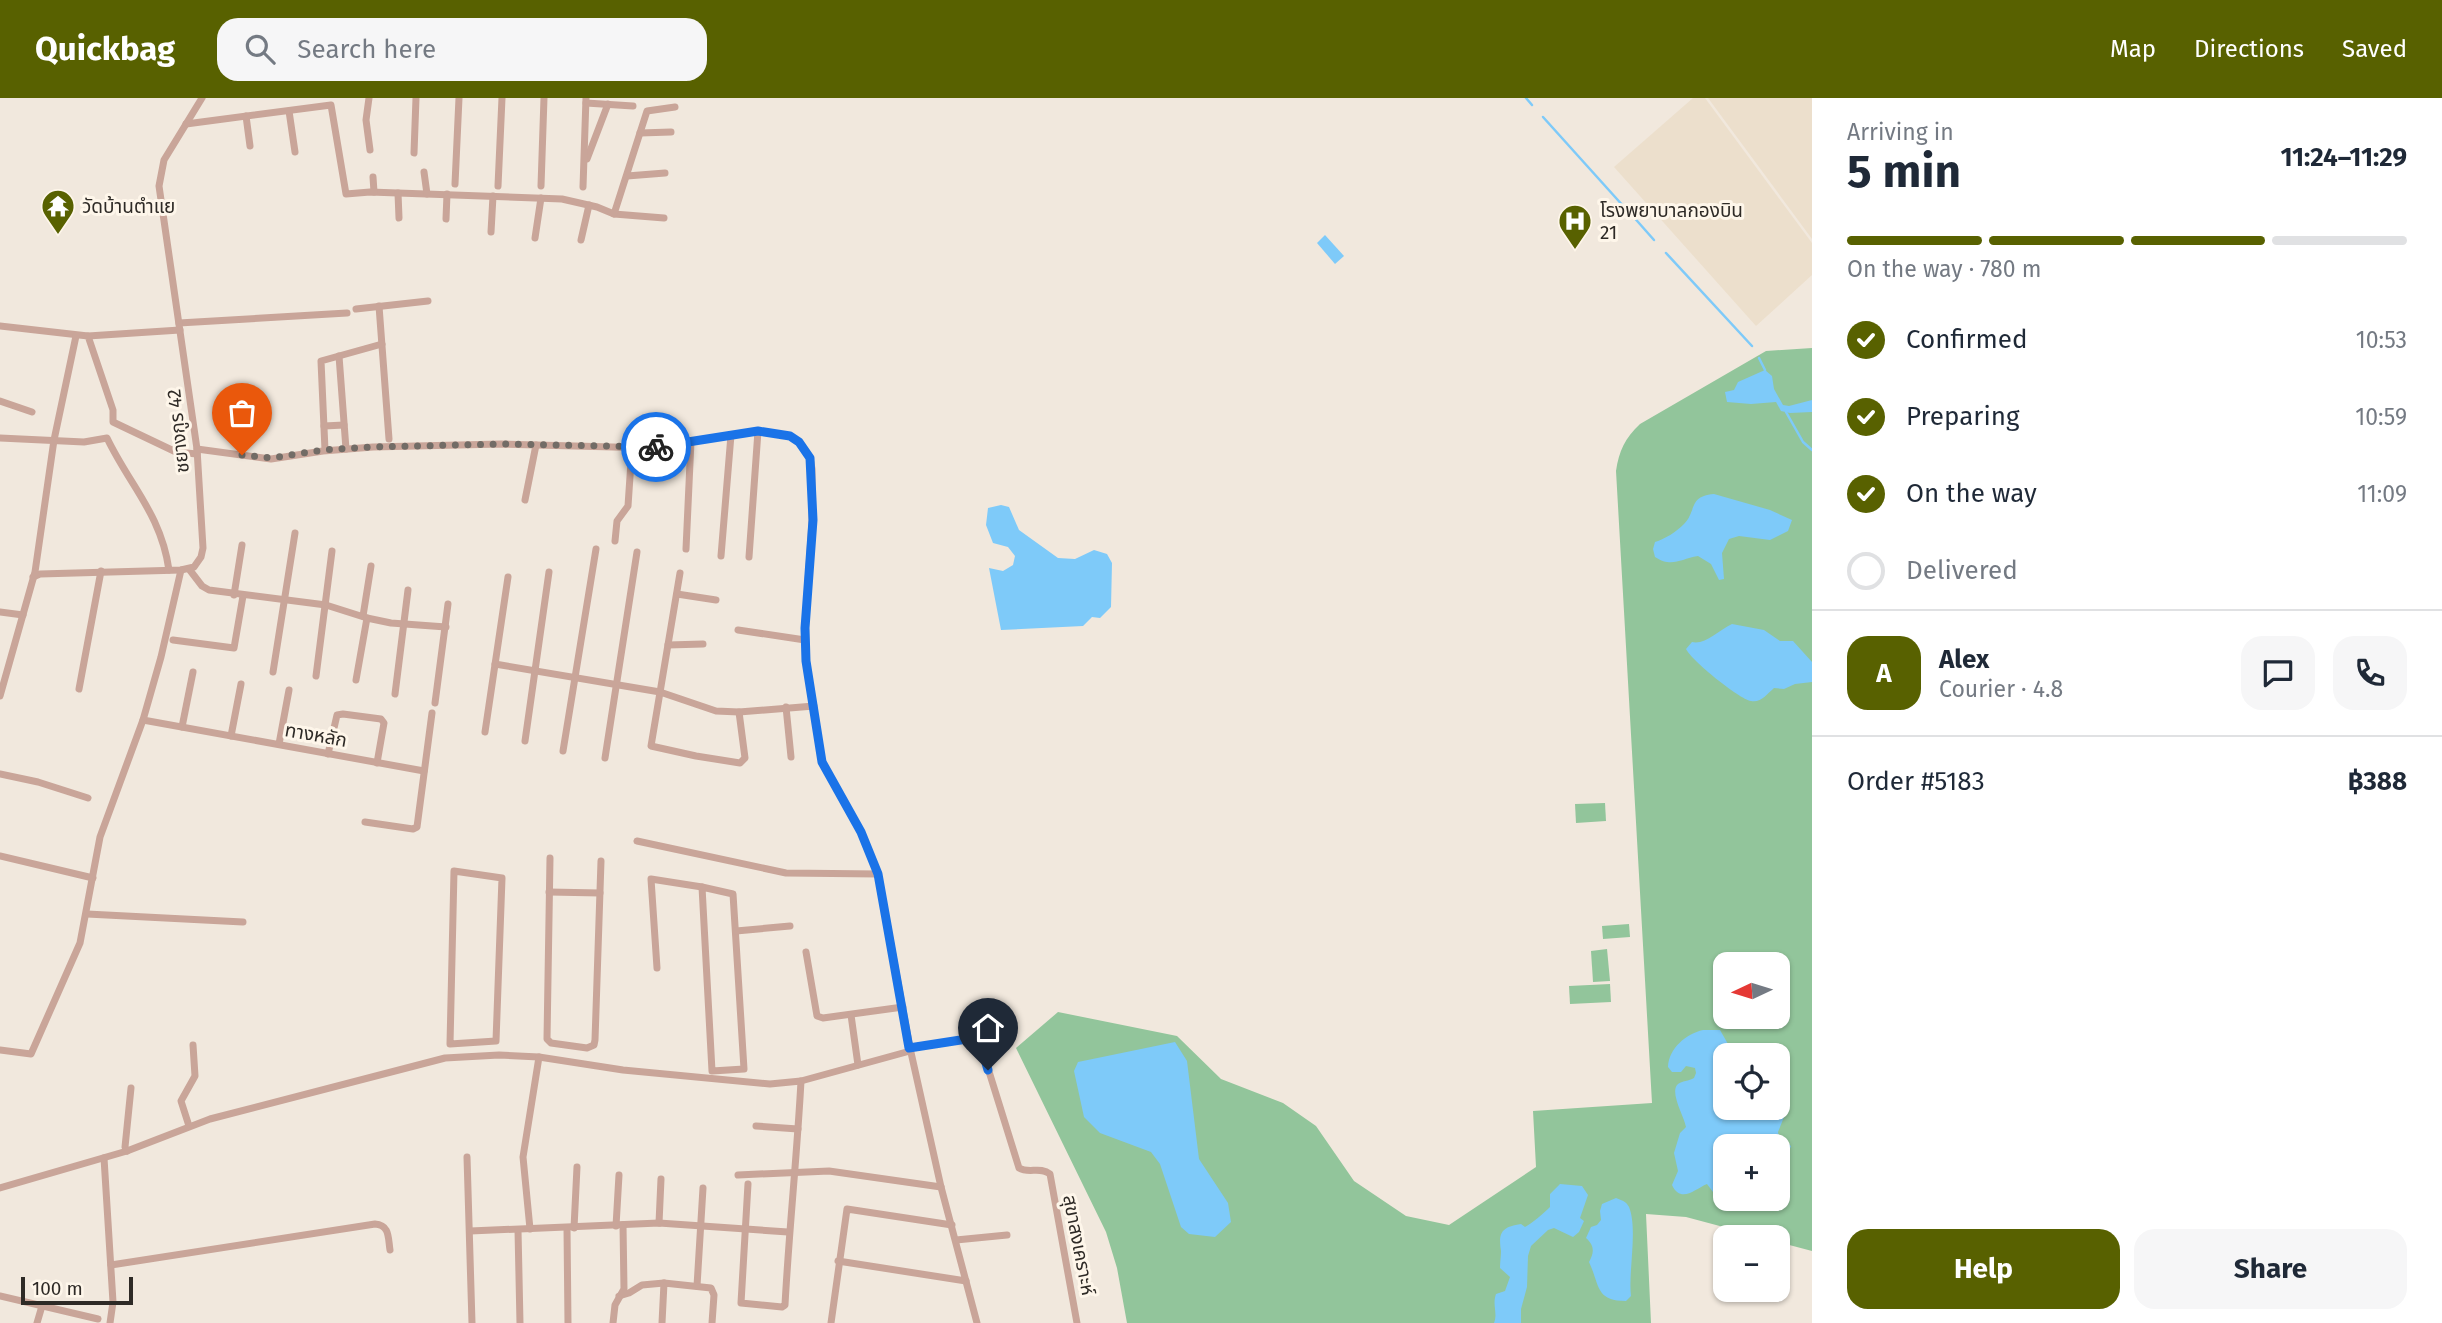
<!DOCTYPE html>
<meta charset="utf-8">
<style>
body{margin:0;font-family:"Fira Sans","Noto Sans Thai",sans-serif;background:#f6f6f7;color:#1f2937;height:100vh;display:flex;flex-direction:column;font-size:26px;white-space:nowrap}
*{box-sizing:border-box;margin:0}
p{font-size:23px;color:#747a83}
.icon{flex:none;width:38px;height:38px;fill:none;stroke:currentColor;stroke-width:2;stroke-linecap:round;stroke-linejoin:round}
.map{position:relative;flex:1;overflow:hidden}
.sheet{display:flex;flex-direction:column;background:#fff;width:630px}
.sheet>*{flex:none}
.needle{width:46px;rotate:266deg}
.buttons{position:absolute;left:1713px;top:854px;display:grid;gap:14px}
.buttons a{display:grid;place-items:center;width:77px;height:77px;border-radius:14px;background:#fff;box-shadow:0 2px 5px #0004;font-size:35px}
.scale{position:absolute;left:21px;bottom:18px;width:112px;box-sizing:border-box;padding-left:7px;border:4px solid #2e2a26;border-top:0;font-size:19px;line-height:24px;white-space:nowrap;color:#2e2a26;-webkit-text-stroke:5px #fef6ea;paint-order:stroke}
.pin{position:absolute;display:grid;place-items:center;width:60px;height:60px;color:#fff;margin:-72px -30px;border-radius:50% 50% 50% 0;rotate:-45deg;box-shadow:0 0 7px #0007}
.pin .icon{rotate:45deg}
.courier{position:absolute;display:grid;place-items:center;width:70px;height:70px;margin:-35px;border:5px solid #1a73e8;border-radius:50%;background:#fff;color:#222;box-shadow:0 2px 9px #0007}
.overview em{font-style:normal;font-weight:700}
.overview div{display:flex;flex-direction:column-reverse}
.overview{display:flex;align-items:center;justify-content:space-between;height:119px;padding:0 35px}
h1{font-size:46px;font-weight:700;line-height:52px}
.bar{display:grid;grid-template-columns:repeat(4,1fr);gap:10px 7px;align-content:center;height:84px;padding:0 35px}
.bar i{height:9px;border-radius:5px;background:#e0e1e3}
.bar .on{background:#586100}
.bar p{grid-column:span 4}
.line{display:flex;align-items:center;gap:18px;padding:0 35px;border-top:2px solid #e0e1e3}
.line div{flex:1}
.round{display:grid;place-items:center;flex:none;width:74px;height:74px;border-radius:21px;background:#f6f6f7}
ol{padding:0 35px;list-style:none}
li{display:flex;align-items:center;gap:21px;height:77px}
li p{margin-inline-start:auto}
li .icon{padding:7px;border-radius:50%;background:#586100;color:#fff;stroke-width:4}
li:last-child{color:#747a83}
li i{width:38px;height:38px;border:4px solid #e0e1e3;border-radius:50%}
.button{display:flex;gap:14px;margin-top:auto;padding:14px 35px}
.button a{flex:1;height:80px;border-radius:21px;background:#586100;color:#fff;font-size:28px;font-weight:700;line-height:80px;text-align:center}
.button a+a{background:#f6f6f7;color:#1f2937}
header{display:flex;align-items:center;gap:42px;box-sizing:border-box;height:98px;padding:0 35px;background:#586100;color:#fff}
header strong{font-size:33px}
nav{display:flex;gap:38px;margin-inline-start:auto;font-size:24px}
.search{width:490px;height:63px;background:#f6f6f7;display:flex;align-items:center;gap:18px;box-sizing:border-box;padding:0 24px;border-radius:21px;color:#747a83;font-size:26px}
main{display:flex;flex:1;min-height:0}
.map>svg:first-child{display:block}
.built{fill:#ecdfcc}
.green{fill:#92c59b;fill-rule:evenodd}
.water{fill:#7ecaf9}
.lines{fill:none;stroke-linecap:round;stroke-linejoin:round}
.stream{stroke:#7ecaf9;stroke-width:2.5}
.minor{stroke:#c9a599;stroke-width:7}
.done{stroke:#726c66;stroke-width:7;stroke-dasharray:0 12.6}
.route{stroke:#1a73e8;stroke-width:9}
.labels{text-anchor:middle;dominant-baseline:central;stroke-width:6;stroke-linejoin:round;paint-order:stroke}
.poi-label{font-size:19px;fill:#2e2a26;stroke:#fef6ea;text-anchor:start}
.street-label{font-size:19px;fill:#2e2a26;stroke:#fef6ea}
</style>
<header>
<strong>Quickbag</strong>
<div class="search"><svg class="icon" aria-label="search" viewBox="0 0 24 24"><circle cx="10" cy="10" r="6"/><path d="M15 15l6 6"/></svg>Search here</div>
<nav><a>Map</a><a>Directions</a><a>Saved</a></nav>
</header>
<main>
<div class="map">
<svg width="1812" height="1225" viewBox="0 0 1812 1225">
<rect width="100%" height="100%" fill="#f1e8dd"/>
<!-- built -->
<g class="built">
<path d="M1693,0h12l107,145v32l-56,51 -142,-159z"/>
<path d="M1708,0h104v141z"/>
</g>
<!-- green -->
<g class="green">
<path d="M1812,250v903l-34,-9v-5h-17l-75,-20 -40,-3 5,109h-524l-10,-55 -11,-36 -90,-184 42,-36 119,24 44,43 62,24 33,23 38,55 52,35 43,9 87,-58 -3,-56 119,-8 -36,-632c3,-20 9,-33 24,-47l126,-73zM1726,866h52v53h-52zM1726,957h52v53h-52zM1726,1048h52v53h-52z"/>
<path d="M1605,705l1,18 -30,2 -1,-19z"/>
<path d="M1629,826l1,13 -27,2 -1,-13z"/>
<path d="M1607,851l3,32 -17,1 -2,-31z"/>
<path d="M1610,886l1,18 -41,2 -1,-18z"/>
</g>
<!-- water -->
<g class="water">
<path d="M1325,137l19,21 -9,8 -18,-21z"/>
<path d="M1765,272l7,6 2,13 9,16 6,1 23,-6v12l-22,1 -9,-2 -5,-9 -25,2 -24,-2 -2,-10 9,-2 4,-8z"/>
<path d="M1714,396l56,16 22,10 -4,11 -18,9 -31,-4 -10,3 -7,14 2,26 -5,1 -8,-16 -13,-8c-18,3 -26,12 -43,1l-2,-8 2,-7c10,-3 21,-10 29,-18 13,-13 4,-28 30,-30z"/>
<path d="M1001,407l8,2 10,23 39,28 17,1 19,-9 13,4 5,9 -1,44 -11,11 -8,-1 -9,9 -82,4 -12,-62 14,3 10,-6 2,-9 -7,-9 -15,-4 -7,-18 2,-17z"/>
<path d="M1732,526l32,6 16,11h13l19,21v20l-17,2 -11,5 -10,-1c-7,6 -13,15 -23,13 -12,-2 -60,-41 -65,-52l6,-7c13,3 26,-11 40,-18z"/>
<path d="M1703,932h17l8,14 2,11h-4v53h52v-9l7,2 3,6 -10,25 1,5 12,9 -2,5 -11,-1v-4h-52l-1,43 -4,7h-5l-9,-12c-12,5 -26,20 -35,1l6,-14 -4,-18 6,-20 6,-6c-2,-11 -17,-35 -8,-43 4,-3 11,-3 16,-6l2,-5 -1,-5 -9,-2 -5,6h-9l-4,-5c1,-19 18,-33 35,-37z"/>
<path d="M1175,944l12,19 12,98 29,44 3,19 -16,15 -26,-3 -8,-7 -21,-63 -9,-12 -51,-19 -16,-16 -10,-46 4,-9z"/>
<path d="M1560,1086l22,2 6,9 -8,23 4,3 -5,11 -6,5 -19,-9 -6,2 -17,16 -3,10 -1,31 -6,22v14h-27c4,-10 -2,-18 2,-29l9,-3 5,-14 -10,-9c0,-6 1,-12 1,-17 -3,-19 1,-24 20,-27l4,3c6,-3 19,-14 25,-20v-13z"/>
<path d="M1616,1100c5,2 10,3 13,9 9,22 -1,65 2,89l-5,5c-31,0 -26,-16 -37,-39 5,-9 6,-16 -3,-24l5,-11 6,-2 4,-5 -1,-9 2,-7z"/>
</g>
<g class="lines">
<!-- stream -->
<g class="stream">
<path d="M1526,0l6,7"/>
<path d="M1543,19l82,91"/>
<path d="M1631,116l23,26"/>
<path d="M1666,155l86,93"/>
<path d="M1759,260l6,12"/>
<path d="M1786,314l17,30 9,8"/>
</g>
<!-- minor -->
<g class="minor">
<path d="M369,0l-3,22 4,30"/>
<path d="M586,5l47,3"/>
<path d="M289,13l6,41"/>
<path d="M246,18l4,30"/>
<path d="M186,26l145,-19 15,89 24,-2 192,7 35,8 17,7 50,4"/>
<path d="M640,35l31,-1"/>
<path d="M414,55l2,-55"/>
<path d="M587,61l21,-55"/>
<path d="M424,74l3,22"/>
<path d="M627,78l38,-3"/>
<path d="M373,79l1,15"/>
<path d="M455,86l4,-86"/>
<path d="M498,88l4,-88"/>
<path d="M541,88l3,-88"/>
<path d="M583,89l3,-89"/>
<path d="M398,95l1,25"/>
<path d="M614,116l33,-103 28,-4"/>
<path d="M446,121l1,-25"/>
<path d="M491,134l2,-36"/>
<path d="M535,140l6,-40"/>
<path d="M581,142l8,-35"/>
<path d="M379,208l10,133"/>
<path d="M356,211l72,-8"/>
<path d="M179,225l168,-10"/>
<path d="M0,228l88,10 25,74v12l63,30 21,2"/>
<path d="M88,238l92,-6"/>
<path d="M339,258l7,93"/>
<path d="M0,303l32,11"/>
<path d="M324,328l20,-1"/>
<path d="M0,340l84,4 23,-4c23,48 54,76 62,132"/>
<path d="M197,351l74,10 52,-8 50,-4 128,-3 150,4 107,-17 32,5 9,6 11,16 2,11v52l-7,107 1,33 16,101 39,70 17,42 32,174 31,139 36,136"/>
<path d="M325,352l-4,-89 61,-17"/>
<path d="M525,402l11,-55"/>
<path d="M615,443l2,-20 11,-15 4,-59"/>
<path d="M686,451l5,-108"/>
<path d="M721,458l10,-121"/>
<path d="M749,459l9,-126"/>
<path d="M189,471l13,17 7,4 117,15 41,13 24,5 55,4"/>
<path d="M680,475l-29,173 45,10 44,7 5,-5 -6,-46"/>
<path d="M33,479l7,-3 141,-4 13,-3 7,-10 2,-9 -6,-99 -38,-263 5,-26 38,-62"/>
<path d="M677,496l39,6"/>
<path d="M234,497l8,-50"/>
<path d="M0,514l23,3"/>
<path d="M363,518l8,-50"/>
<path d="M738,532l67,10"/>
<path d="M173,542l61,8 9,-52"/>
<path d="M668,547l35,-1"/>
<path d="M495,566l165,28 56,19 23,1 75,-6"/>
<path d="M273,574l22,-139"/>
<path d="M316,578l16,-125"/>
<path d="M356,582l11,-62"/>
<path d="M79,591l22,-118"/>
<path d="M395,596l13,-104"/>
<path d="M0,598l35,-124 19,-132 22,-104"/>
<path d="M435,605l13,-99"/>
<path d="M786,609l5,50"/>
<path d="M143,622l281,51"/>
<path d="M182,629l11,-55"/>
<path d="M485,634l23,-155"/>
<path d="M231,638l10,-52"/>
<path d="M525,643l24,-169"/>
<path d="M279,646l10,-54"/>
<path d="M563,653l33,-202"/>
<path d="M328,656l9,-39 6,-1 38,5 3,4 -7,40"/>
<path d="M605,660l32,-206"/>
<path d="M0,676l38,8 50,16"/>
<path d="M365,724l48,7 4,-2 15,-114"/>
<path d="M637,743l149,32 92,1"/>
<path d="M0,758l93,22"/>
<path d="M550,760l-3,181 4,4 36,5 7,-3 1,-5 6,-179"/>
<path d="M454,773l48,7 -6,163 -46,3z"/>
<path d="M702,789l31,7 11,175 -32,2z"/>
<path d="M549,794l51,1"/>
<path d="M87,816l156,8"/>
<path d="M736,833l54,-5"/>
<path d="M806,854l11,64 6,2 80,-11"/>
<path d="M657,870l-6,-89 51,8"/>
<path d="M851,917l7,50"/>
<path d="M910,950l57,-9 15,10 37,119c10,6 21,-2 31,6l27,149"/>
<path d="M0,952l31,4 49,-111 20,-106 43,-117 18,-63 20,-87"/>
<path d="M189,1028l-8,-25 14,-25 -2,-31"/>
<path d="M756,1028l42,3"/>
<path d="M127,1053l-2,-4 6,-59"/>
<path d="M467,1059l5,166"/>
<path d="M104,1060l9,144 -3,21"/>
<path d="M738,1077l91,-4 112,16"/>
<path d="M748,1086l-7,119 41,4 3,-2c4,-75 12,-149 16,-224"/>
<path d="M0,1090l127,-37 83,-32 235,-61 54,-3 40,2 84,13 147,14 31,-3 109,-30"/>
<path d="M659,1125l2,-44"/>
<path d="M616,1128l3,-51"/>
<path d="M567,1130l1,95"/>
<path d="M574,1130l3,-61"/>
<path d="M530,1131l-7,-72 16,-100"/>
<path d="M518,1132l2,93"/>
<path d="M470,1133l189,-8 129,9"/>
<path d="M956,1142l51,-5"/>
<path d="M838,1163l128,20"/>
<path d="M111,1167l264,-41c15,1 13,14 15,26"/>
<path d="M697,1188l6,-98"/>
<path d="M0,1198l98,23"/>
<path d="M619,1198l10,-3 13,-8 22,-2"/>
<path d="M37,1225l5,-17"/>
<path d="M613,1225l2,-18 9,-16 -1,-64"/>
<path d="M662,1225l2,-40 47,5 3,7 -2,28"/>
<path d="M831,1225l16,-114 105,16"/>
</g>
</g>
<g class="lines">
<!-- done -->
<path class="done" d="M242,357l29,3 52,-8 50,-3 128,-3 155,3"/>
<!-- route -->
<path class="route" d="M656,349l102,-16 32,5 9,6 11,16 3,62 -8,108 1,33 16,101 39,70 17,42 31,174 58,-9 15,10 6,21"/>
</g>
<!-- icons -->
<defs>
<symbol id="temple-pin" viewBox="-11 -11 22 30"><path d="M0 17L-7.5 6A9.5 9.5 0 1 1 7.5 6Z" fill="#586100" stroke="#fef6ea"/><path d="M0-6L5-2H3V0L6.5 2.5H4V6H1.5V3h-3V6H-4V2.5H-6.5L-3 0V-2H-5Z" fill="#fff"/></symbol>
<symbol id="hospital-pin" viewBox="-11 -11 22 30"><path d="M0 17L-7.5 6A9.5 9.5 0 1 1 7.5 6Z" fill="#586100" stroke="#fef6ea"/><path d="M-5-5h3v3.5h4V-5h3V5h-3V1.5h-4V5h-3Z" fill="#fff"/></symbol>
</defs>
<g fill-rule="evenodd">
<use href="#temple-pin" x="39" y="89" width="38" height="52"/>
<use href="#hospital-pin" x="1556" y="104" width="38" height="52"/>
</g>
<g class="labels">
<!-- poi labels -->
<g class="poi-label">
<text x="82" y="108">วัดบ้านตำแย</text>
<text x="1600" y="112">โรงพยาบาลกองบิน<tspan x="1600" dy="22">21</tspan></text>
</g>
<!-- street labels -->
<g class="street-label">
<text transform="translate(178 333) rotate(-96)">ชยางกูร 42</text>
<text transform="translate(316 637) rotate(10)">ทางหลัก</text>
<text transform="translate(1079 1147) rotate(79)">สุขาสงเคราะห์</text>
</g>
</g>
</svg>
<div class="buttons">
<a><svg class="needle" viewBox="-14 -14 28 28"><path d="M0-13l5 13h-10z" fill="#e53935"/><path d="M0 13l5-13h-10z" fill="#747a83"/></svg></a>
<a><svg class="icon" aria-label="locate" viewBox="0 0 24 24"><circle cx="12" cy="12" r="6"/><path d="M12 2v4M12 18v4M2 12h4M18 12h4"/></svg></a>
<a>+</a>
<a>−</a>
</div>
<div class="scale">100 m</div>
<div class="pin" style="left:242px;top:357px;background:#ea580c"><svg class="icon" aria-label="bag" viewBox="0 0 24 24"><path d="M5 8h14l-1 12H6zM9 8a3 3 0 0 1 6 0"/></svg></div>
<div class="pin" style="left:988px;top:972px;background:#1f2937"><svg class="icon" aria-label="home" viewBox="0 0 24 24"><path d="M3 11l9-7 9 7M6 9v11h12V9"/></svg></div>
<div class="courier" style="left:656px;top:349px"><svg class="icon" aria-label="bike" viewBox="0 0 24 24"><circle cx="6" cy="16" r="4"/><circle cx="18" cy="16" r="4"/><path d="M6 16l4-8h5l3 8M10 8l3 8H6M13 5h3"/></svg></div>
</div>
<section class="sheet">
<div class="overview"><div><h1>5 min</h1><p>Arriving in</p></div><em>11:24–11:29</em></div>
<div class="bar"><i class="on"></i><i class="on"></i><i class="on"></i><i></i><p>On the way · 780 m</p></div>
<ol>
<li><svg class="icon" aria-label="check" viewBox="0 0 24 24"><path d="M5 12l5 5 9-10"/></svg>Confirmed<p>10:53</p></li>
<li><svg class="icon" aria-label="check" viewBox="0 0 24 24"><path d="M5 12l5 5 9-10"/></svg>Preparing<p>10:59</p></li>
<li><svg class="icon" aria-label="check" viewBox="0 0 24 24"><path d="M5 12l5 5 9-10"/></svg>On the way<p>11:09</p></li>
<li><i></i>Delivered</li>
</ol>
<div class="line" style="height:126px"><b class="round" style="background:#586100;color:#fff">A</b><div><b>Alex</b><p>Courier · 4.8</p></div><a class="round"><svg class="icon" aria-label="chat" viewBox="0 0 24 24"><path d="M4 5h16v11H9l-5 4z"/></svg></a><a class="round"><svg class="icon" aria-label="phone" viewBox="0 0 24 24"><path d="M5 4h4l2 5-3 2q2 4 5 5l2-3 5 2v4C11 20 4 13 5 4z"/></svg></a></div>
<div class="line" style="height:91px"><div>Order #5183</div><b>฿388</b></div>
<div class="button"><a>Help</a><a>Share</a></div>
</section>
</main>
